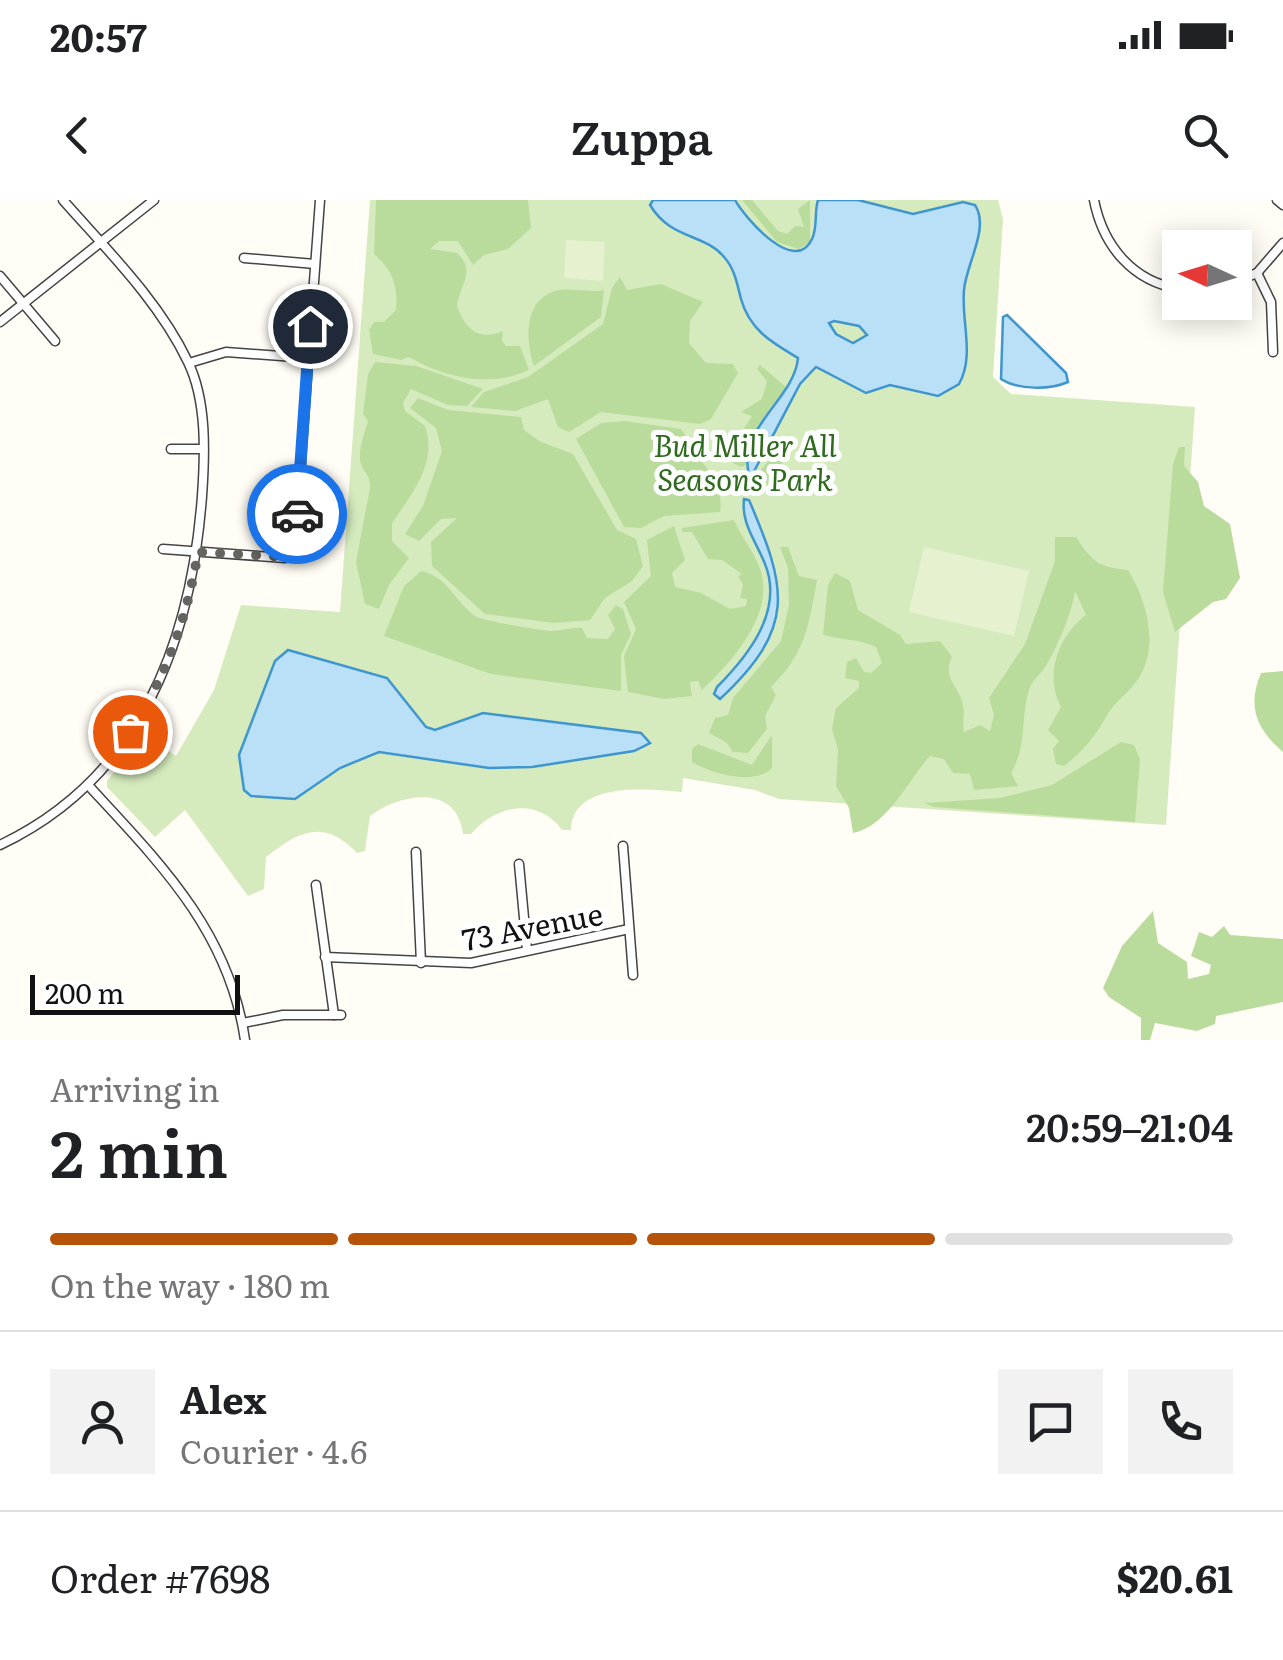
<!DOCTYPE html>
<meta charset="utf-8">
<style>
body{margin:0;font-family:Literata,serif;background:#f2f2f2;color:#202124;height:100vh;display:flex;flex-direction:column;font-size:38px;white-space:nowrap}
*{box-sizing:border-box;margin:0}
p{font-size:32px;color:#757577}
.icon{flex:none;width:55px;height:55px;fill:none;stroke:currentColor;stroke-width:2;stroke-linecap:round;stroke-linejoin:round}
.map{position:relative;height:840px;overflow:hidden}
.sheet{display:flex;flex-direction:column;background:#fff;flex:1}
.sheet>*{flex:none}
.needle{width:65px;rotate:274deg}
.fabs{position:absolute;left:1162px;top:30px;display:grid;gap:20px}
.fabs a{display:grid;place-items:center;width:90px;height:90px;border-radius:0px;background:#fff;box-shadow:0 5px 25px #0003;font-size:50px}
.scale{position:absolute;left:30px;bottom:25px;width:210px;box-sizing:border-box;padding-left:10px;border:5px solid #111;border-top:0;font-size:28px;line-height:35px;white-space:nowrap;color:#111;-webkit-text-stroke:8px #fff;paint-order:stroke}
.pin{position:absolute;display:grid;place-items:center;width:85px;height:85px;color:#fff;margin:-42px;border:5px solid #fff;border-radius:50%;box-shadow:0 2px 10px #0007}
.courier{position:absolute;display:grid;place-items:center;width:100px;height:100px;margin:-50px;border:8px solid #1a73e8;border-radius:50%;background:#fff;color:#222;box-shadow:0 2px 12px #0007}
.head em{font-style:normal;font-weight:600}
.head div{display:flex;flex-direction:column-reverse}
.head{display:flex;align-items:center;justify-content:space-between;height:170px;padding:0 50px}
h1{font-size:65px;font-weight:600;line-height:75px}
.bar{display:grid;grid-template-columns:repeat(4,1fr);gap:15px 10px;align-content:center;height:120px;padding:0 50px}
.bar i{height:12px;border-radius:8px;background:#e0e0e0}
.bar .current{background:#b45309}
.bar p{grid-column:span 4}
.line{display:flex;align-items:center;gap:25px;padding:0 50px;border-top:2px solid #e0e0e0}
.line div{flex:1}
.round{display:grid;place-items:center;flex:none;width:105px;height:105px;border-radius:0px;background:#f2f2f2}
.status{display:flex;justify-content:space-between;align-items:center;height:70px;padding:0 50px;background:#fff;direction:ltr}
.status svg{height:28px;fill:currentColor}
header{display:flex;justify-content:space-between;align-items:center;height:130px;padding:0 50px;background:#fff;font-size:45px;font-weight:600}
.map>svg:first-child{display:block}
.green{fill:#d5ebbd}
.forest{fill:#b9dc9c}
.pitch{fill:#e6f2cf}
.water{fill:#b9e0f7;stroke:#3f96cf;stroke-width:2.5;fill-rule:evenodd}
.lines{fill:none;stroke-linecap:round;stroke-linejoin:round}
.minor-casing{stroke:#444;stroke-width:11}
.minor{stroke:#fff;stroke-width:8}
.done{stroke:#646461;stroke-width:10;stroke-dasharray:0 18}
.route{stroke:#1a73e8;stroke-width:12}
.labels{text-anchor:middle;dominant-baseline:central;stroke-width:10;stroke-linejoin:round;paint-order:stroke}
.park-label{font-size:30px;font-style:italic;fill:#2f6b1f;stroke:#fff}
.street-label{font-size:30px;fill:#111;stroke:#fff}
</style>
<div class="status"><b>20:57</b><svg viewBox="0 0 49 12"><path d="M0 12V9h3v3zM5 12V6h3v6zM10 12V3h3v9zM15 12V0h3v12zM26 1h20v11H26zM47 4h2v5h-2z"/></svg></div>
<header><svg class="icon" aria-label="back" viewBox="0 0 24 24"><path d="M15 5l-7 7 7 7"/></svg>Zuppa<svg class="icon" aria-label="search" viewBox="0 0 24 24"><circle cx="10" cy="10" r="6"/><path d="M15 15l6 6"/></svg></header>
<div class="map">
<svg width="1283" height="840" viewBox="0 0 1283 840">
<rect width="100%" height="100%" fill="#fffdf5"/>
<!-- green -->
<path class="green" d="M370,0h628l5,19 -10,158 18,17 184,13 -29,418 -387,-26 -24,-9 -72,-12 -1,14c-32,-3 -110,-12 -111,38h-9c-24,-34 -67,-25 -91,4h-8c-6,-51 -63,-41 -93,-18l-5,35 -8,2c-33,-35 -58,-22 -91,4l-2,32 -16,7 -63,-86 -30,27 -48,-50v-6l37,-47 32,22 38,-66 27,-85 99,7z"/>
<!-- forest -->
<g class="forest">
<path d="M376,0h152l3,28 -23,21 -24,6 -11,10 -15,-24h-19l-9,8 27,4c20,18 2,33 0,53 9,25 23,35 46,25l-1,10 4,5h14l9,24c-39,18 -84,8 -120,-13l-8,3 -28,-6 -4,-24 5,-8h10l12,-12c2,-25 -3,-39 -22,-56z"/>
<path d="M742,0h10l26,31 9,3 8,-8 9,1 -6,-18 12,-9v42l-11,7 -22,-7z"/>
<path d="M620,77l7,13 34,-6 42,18 -13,19 -1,22 17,20 27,1 5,9 -27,46 -11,5 -99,-12 -32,20 -11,-5 -10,-28 -33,12 -44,-4 13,-15 44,-15 75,-53 9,-36z"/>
<path d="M604,90l-3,27 -67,49c-8,-23 -12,-65 21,-75 15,-4 33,2 49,-1z"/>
<path d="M375,162l41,4 67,23 -16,17 -19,-1 -37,-16 -8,14 2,8 20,15c13,36 -13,68 -33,97v18l17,17 -20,27 -10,24 -14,-5 -9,-42 14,-74c1,-13 -5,-13 -9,-24 -4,-13 4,-32 7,-43l-5,-7 5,-40z"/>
<path d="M760,165l26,22 -28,38 -10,39 -7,3 -19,-10 9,-24h10l11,-17 -11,-4 21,-13 5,-18 -10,-12z"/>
<path d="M418,198l30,12 73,7 3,13 17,12 32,12 44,76 19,9 7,27 -11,15 -27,17 -15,22 -36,3 -69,-9 -53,-48 -1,-24 26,-24 -16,1 -22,22 -14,-7 18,-28 19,-55 -6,-23 -26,-20z"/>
<path d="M624,221l57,8c6,7 7,16 13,23 14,17 30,34 26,60l-56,4 -23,12 -17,-1 -48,-88 25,-16z"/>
<path d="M778,243l5,5 -1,26 -9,2 -8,14 -12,3 -14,-19 6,-5 2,10 6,1 15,-19 -2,-8z"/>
<path d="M1179,247h6l-1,19 14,16 6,24 26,18 10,54 -14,21 -13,3 -38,30 -12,-40 10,-128z"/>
<path d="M734,320c7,17 20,31 26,49 16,44 -28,93 -58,121l-4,-9 -8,1 2,14 -28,3 -36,-7 -4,-36 12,-27 -12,-27 27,-26 -4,-36 27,-14 11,34 -13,13 3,14 26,6 29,16 16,-3 1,-7 -7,-1 3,-13 -5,-9 4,-2 -20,-14 -14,-1 -16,-27h-10v-4z"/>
<path d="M1055,337h21c17,26 23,30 52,33 18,29 31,74 12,106 -8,14 -22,23 -31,36 -14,24 -22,36 -45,54l-8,-2 -3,-15 6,-8 -11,-11 13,-23c-17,-32 -3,-71 25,-92l-11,-24c-3,22 -17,54 -28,73 -5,10 -15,15 -18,26 -9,29 -1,55 -18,83l7,13 -44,4 -4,-16 -17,-1 -9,-14 -14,-3c-22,24 -42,70 -77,77l-4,-25 -13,-22 2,-37 -6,-20 4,-21 23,-20v-7l-14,-3 2,-16 9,-4 8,14 7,1 11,-10 -6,-16c-15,-8 -36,-7 -53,-12l5,-50 7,-12 15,8 8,29 42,25 6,9 34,-3 12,16c-11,22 9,30 11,49 2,9 -1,17 1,26l16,-7 10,6 4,-16 -5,-17 36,-54 30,-83z"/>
<path d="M780,347h8l11,29 18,4c-8,45 -12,74 -46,107l5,8 -11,21 2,13 -19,24 -15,-1 -7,-10 -17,-9 6,-15 13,-3 5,-17 48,-57 8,-36 -1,-37z"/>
<path d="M421,371c28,6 33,30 54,45 7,5 64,14 76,15 11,0 21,-4 31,-3l5,10 21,1 7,-10 -7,-14 8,-10 7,4 8,25 -10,21v36l-130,-17 -107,-38 20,-50z"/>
<path d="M1283,471v81c-27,-23 -36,-46 -22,-79z"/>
<path d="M772,535v33c-18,18 -60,6 -80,-6v-13l6,-5 54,21z"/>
<path d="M1121,542l13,3 6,14 -5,63 -201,-15 -10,-4 76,-5 52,-13z"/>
<path d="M1153,711l5,32 29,19 1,17 21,-5 2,-9 -20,-9 8,-24 13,5 12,-11 6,9 53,4v63l-67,14 -1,8 -18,7 -42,-8 -5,17h-9v-22l-32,-21 -6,-9 19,-42z"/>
</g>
<!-- pitch -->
<g class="pitch">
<path d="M566,40l39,2 -2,39 -39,-3z"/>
<path d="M924,347l105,24 -15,65 -105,-24z"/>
</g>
<!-- water -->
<g class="water">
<path d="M653,0h82c10,18 60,76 77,39 6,-12 2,-27 6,-39h40l55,14 50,-12 12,3c15,23 -9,59 -11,85 -3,31 11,66 -5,94l-21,12 -48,-11 -24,8 -50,-26 -16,17 -50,95c-16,-51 44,-78 48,-121 -25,-15 -48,-27 -57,-59 -4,-15 -6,-30 -17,-42 -20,-24 -53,-17 -74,-52zM834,121l25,5 8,9 -14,8 -17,-9 -7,-11z"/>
<path d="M1007,115l59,58 2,9c-18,8 -50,8 -67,-3l2,-62z"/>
<path d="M744,299l5,1c38,89 48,127 -29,199l-6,-5 3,-7c31,-31 67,-76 48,-123 -9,-23 -24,-40 -21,-65z"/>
<path d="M288,450l99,28 39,49 9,3 48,-17 158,20 9,10 -16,8 -102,16 -43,1 -110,-16 -39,16 -45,31 -44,-3 -7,-6 -5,-35 36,-94z"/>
</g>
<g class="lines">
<defs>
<g id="minor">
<path d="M1094,0c9,46 39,82 86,89"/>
<path d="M1277,0l6,5"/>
<path d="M244,58l71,6"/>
<path d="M1257,73l14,29 2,50"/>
<path d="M0,76l55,65"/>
<path d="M1235,82l22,-9 26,-30"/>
<path d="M0,122l154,-122"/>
<path d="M189,163l37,-11 82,6"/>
<path d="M171,249h32"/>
<path d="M163,349l122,9 9,-3 26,-355"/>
<path d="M88,585c71,77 141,146 157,255"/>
<path d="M0,645c141,-67 191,-203 202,-349 3,-42 5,-95 -14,-134 -29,-61 -81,-112 -125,-162"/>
<path d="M623,646l10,129"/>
<path d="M416,652l5,111"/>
<path d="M519,664l8,86"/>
<path d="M316,685l18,130"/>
<path d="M325,757l146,6 158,-34"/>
<path d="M243,823l40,-8h58"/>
</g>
</defs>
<!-- minor casing -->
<use href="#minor" class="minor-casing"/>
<!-- minor -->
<use href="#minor" class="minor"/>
</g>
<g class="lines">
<!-- done -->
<path class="done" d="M130,532c37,-57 57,-114 68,-180l92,5 4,-3 3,-40"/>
<!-- route -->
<path class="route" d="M297,314l13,-188"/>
</g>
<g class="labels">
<!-- park labels -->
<g class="park-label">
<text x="745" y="244">Bud Miller All<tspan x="745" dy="34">Seasons Park</tspan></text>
</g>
<!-- street labels -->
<g class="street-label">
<text transform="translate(532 725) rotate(-11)">73 Avenue</text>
</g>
</g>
</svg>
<div class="fabs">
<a><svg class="needle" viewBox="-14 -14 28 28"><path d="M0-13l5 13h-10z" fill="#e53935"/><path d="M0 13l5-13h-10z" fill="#757577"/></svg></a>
</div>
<div class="scale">200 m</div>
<div class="pin" style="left:130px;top:532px;background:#ea580c"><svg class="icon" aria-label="bag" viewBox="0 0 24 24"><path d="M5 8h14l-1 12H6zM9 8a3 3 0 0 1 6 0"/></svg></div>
<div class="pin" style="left:310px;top:126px;background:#1f2937"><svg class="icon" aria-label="home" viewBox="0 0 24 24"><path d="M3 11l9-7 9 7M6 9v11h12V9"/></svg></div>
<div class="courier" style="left:297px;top:314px"><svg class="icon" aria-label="car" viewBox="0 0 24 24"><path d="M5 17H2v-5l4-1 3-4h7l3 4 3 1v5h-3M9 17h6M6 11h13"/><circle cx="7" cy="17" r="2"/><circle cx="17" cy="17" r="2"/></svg></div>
</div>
<section class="sheet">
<div class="head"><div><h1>2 min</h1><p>Arriving in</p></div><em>20:59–21:04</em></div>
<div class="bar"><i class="current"></i><i class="current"></i><i class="current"></i><i></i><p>On the way · 180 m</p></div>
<div class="line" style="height:180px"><a class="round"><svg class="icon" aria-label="person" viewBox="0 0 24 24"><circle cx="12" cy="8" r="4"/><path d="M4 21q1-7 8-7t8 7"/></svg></a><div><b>Alex</b><p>Courier · 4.6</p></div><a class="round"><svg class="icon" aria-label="chat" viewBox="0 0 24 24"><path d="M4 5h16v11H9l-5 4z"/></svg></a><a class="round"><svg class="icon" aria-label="phone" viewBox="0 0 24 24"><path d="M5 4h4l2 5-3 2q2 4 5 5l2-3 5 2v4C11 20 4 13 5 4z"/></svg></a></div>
<div class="line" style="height:130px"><div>Order #7698</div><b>$20.61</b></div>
</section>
